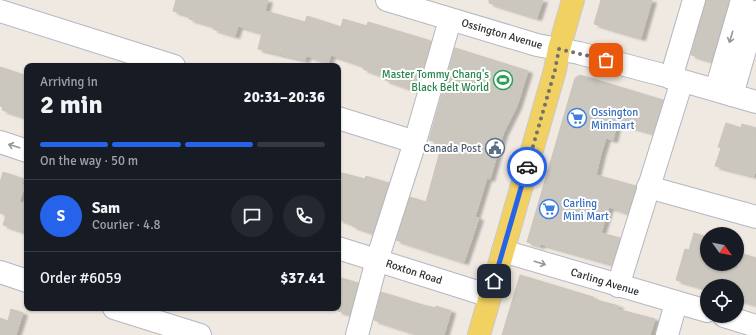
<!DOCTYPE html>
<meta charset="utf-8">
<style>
body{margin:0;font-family:Signika,sans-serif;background:#242831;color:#f1f3f6;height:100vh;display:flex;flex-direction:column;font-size:15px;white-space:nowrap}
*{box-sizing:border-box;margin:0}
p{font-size:13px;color:#9ea1a6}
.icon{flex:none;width:22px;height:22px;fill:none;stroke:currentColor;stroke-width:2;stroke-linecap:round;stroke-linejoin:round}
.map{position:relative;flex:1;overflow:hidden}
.drawer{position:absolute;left:24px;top:63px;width:317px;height:248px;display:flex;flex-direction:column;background:#171b24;border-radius:8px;box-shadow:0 1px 3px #0004}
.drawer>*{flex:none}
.needle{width:26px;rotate:123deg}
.controls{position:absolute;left:700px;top:227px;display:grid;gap:8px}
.controls a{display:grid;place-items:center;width:44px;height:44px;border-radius:50%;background:#171b24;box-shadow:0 1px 3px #0004;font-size:20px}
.pin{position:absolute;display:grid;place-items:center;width:34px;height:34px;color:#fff;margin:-17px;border-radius:8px;box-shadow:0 2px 6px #0006}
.courier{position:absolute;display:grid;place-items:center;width:40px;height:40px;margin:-20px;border:3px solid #2563eb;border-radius:50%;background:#fff;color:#222;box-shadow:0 1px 5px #0007}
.head em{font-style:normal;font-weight:700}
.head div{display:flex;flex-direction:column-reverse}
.head{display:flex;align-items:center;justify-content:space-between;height:68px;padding:0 16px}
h1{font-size:26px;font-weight:700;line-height:30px}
.bar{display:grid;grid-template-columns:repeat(4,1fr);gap:6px 4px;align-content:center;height:48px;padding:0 16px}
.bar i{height:5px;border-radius:3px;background:#363941}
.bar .on{background:#2563eb}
.bar p{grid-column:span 4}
.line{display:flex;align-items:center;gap:10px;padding:0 16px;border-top:1px solid #363941}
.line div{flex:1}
.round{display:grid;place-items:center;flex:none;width:42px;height:42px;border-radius:21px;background:#242831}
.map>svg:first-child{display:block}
.building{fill:#cbc7bf;stroke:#cbc5ba;filter:url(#shadow)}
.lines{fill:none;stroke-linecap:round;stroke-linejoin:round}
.minor-casing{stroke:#b4b7c1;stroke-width:24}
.major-casing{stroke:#c9c9c9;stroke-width:24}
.minor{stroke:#fff;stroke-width:22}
.major{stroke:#f2d163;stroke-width:22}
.oneway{stroke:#969696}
.done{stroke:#726f6d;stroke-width:4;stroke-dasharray:0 7.2}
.route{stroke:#2563eb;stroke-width:5}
.labels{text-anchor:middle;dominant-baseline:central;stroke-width:4;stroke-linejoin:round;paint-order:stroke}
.street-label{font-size:11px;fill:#2e2e2e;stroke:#fff}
.leisure-label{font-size:11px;fill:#27864d;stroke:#fff;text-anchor:end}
.shop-label{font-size:11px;fill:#366cbe;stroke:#fff;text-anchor:start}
.service-label{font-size:11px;fill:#4e5e75;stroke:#fff;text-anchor:end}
</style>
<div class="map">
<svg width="756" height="335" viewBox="0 0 756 335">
<defs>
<filter id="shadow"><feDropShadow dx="4.5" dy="2.5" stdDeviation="1" flood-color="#0004"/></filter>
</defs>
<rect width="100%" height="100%" fill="#efe9e1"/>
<!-- building -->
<g class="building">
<path d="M176,0h92l-3,11 40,11 2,-6 34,11 2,-8 24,7 1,-4 63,19 -14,50 -32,-11 1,-3 -23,-8 1,-3 -33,-11 -3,8 -20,-7 -2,1 -1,3 -47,-11 4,-16 -24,-7 -3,10 -22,-7 1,-3 -25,-7 1,-3 -17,-5z"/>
<path d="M489,0h54l-6,18 -48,-15z"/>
<path d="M601,0h51l-11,38 -47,-14z"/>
<path d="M706,0h23l-18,61 -20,-6z"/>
<path d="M455,48l73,23 -11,35 -14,28 -13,45 -3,-1 -12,39 4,1 -15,44 -68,-22 14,-43 16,5 16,-58 -13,-4z"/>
<path d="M0,67l27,9v42l-25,-8 1,-3 -3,-1z"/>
<path d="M580,75l83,25 -10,33 -36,-10 -4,17 -7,-2 -5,16 -5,21 40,11 -8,27 -19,-6 -8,26 19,5 -8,26 -71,-20 -1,2 -13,-4 48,-164z"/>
<path d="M726,123l15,5 1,-4 14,4v41l-2,7 -39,-10 6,-18 -3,-1z"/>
<path d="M3,172l21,7 -2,5 3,1 -6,17 8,2v29l-24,-8 3,-10 -6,-2v-30z"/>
<path d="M338,172l27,7 1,-3 23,7 -16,50 -21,-7v-2l-14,-5z"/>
<path d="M694,233l13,4v27h25l7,2 4,-12 13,4v47l-19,-6v-13h-30v3l-31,-9 9,-31 4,1z"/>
<path d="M520,275l73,22 -1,1 8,3 19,5 -2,3 38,10 -5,16h-148z"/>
<path d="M338,277l20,6 -8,31 -12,-3z"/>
<path d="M381,292l42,13 13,3v-2l15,5 -7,24h-29l-1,-2 -40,-13z"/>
<path d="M11,309l12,4 -7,22h-16v-17l8,3z"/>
</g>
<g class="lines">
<defs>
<g id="minor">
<path d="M387,0l150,45 42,8 80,21 97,28"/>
<path d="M0,11l174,55"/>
<path d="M671,78l23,-78"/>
<path d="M716,90l26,-90"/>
<path d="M732,95l24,-83"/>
<path d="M338,118l77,24"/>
<path d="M0,142l27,9"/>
<path d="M648,187l108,30"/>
<path d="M338,248l152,48"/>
<path d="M503,251l204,60"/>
<path d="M0,272l27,9"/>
<path d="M618,286l64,-205"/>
<path d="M114,308l86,27"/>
<path d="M724,316l32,10"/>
<path d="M357,335l20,-75 38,-118 35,-122"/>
<path d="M667,335l9,-32"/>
</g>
<path id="major" d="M479,335l76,-265 4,-21 14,-49"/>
</defs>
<!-- minor casing -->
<use href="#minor" class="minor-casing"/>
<!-- major casing -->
<use href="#major" class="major-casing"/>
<!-- minor -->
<use href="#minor" class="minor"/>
<!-- major -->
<use href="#major" class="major"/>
</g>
<!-- one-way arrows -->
<defs><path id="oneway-shaft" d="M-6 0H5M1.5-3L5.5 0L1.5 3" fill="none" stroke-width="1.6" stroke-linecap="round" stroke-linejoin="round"/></defs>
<g class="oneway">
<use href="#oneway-shaft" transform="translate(731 37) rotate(107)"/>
<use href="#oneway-shaft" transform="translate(14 146) rotate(-163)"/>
<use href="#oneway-shaft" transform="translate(540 263) rotate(17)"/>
</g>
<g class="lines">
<!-- done -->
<path class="done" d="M527,167l28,-97 4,-21 47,11"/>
<!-- route -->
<path class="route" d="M494,281l33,-114"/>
</g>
<!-- icons -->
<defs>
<symbol id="stadium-ring" viewBox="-11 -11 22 22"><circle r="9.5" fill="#fff" stroke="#2e9e5b" stroke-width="1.5"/><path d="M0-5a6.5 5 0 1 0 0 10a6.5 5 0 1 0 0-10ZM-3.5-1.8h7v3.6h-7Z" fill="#2e9e5b"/></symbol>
<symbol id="supermarket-ring" viewBox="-11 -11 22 22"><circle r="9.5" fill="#fff" stroke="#3f7fe0" stroke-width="1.5"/><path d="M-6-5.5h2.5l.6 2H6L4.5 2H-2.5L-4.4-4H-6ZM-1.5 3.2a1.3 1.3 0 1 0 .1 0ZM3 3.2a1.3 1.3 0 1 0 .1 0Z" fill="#3f7fe0"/></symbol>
<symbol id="civic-ring" viewBox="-11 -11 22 22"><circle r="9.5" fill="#fff" stroke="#5c6f8a" stroke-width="1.5"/><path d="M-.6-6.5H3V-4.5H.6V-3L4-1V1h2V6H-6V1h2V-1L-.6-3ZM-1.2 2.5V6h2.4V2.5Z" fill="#5c6f8a"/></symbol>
</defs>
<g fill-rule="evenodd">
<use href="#stadium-ring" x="492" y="69" width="22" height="22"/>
<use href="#supermarket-ring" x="566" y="107" width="22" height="22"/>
<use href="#civic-ring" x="484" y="137" width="22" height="22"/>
<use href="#supermarket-ring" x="538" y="198" width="22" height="22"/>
</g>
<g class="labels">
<!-- street labels -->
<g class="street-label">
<text transform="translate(502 34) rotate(16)">Ossington Avenue</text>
<text transform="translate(414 272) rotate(18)">Roxton Road</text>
<text transform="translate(605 282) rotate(17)">Carling Avenue</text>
</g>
<!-- leisure labels -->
<g class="leisure-label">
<text x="489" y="74">Master Tommy Chang's<tspan x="489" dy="13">Black Belt World</tspan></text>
</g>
<!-- shop labels -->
<g class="shop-label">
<text x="591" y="112">Ossington<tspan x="591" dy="13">Minimart</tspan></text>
<text x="563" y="203">Carling<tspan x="563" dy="13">Mini Mart</tspan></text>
</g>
<!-- service labels -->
<g class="service-label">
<text x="481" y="148">Canada Post</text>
</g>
</g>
</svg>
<div class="controls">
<a><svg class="needle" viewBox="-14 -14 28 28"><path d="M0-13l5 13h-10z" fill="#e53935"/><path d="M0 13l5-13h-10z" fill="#9ea1a6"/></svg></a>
<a><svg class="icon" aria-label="locate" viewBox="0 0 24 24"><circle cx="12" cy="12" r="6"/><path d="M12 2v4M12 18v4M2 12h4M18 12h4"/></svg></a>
</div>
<div class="pin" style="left:606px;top:60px;background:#ea580c"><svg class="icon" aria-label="bag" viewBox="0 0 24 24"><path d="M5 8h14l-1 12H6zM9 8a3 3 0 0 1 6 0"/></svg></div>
<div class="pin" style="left:494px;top:281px;background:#1f2937"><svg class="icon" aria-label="home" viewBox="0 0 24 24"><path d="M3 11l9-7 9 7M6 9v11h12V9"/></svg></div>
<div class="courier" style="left:527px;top:167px"><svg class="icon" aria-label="car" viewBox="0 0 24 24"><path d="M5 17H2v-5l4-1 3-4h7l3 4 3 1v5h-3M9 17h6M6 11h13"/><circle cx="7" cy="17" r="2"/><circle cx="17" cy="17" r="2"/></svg></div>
<section class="drawer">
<div class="head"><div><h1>2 min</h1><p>Arriving in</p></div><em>20:31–20:36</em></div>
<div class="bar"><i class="on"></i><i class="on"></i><i class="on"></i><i></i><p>On the way · 50 m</p></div>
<div class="line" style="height:72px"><b class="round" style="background:#2563eb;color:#fff">S</b><div><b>Sam</b><p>Courier · 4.8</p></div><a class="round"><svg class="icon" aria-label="chat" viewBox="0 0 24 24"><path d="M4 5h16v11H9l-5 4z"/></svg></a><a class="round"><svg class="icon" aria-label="phone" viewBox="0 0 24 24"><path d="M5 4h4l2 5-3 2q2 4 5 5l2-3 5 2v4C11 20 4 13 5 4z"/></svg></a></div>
<div class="line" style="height:52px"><div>Order #6059</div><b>$37.41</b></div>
</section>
</div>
